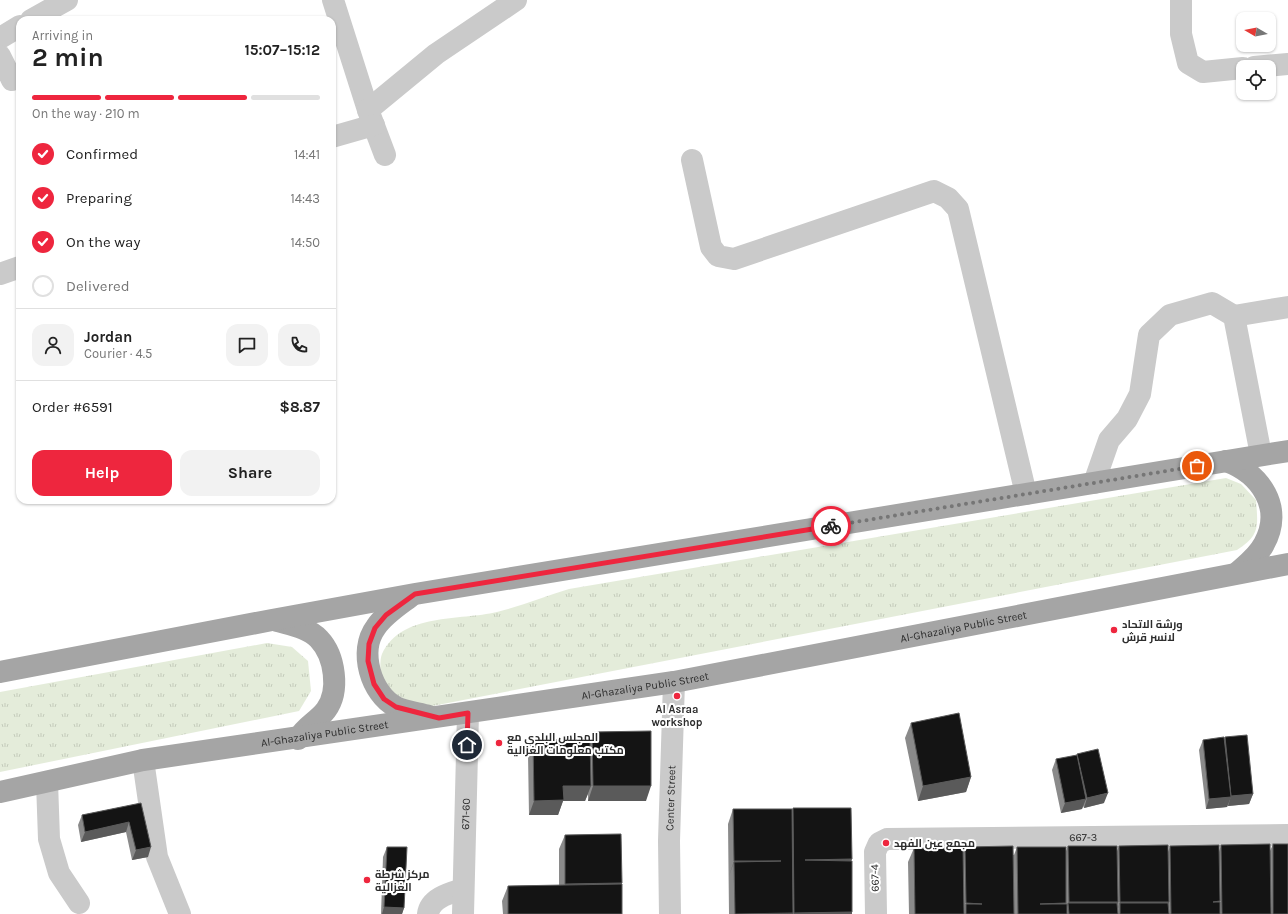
<!DOCTYPE html>
<meta charset="utf-8">
<style>
body{margin:0;font-family:Karla,Cairo,sans-serif;background:#f2f2f2;color:#222;height:100vh;display:flex;flex-direction:column;font-size:15px;white-space:nowrap}
*{box-sizing:border-box;margin:0}
p{font-size:13px;color:#767676}
.icon{flex:none;width:22px;height:22px;fill:none;stroke:currentColor;stroke-width:2;stroke-linecap:round;stroke-linejoin:round}
.map{position:relative;flex:1;overflow:hidden}
.details{position:absolute;left:16px;top:16px;width:320px;height:488px;display:flex;flex-direction:column;background:#fff;border-radius:12px;box-shadow:0 1px 3px #0004}
.details>*{flex:none}
.needle{width:26px;rotate:279deg}
.tools{position:absolute;left:1236px;top:12px;display:grid;gap:8px}
.tools a{display:grid;place-items:center;width:40px;height:40px;border-radius:8px;background:#fff;box-shadow:0 1px 3px #0004;font-size:20px}
.pin{position:absolute;display:grid;place-items:center;width:34px;height:34px;color:#fff;margin:-17px;border:2px solid #fff;border-radius:50%;box-shadow:0 1px 4px #0007}
.courier{position:absolute;display:grid;place-items:center;width:40px;height:40px;margin:-20px;border:3px solid #ee263e;border-radius:50%;background:#fff;color:#222;box-shadow:0 1px 5px #0007}
.summary em{font-style:normal;font-weight:700}
.summary div{display:flex;flex-direction:column-reverse}
.summary{display:flex;align-items:center;justify-content:space-between;height:68px;padding:0 16px}
h1{font-size:26px;font-weight:700;line-height:30px}
.bar{display:grid;grid-template-columns:repeat(4,1fr);gap:6px 4px;align-content:center;height:48px;padding:0 16px}
.bar i{height:5px;border-radius:3px;background:#e0e0e0}
.bar .on{background:#ee263e}
.bar p{grid-column:span 4}
.line{display:flex;align-items:center;gap:10px;padding:0 16px;border-top:1px solid #e0e0e0}
.line div{flex:1}
.round{display:grid;place-items:center;flex:none;width:42px;height:42px;border-radius:12px;background:#f2f2f2}
ol{padding:0 16px;list-style:none}
li{display:flex;align-items:center;gap:12px;height:44px}
li p{margin-inline-start:auto}
li .icon{padding:4px;border-radius:50%;background:#ee263e;color:#fff;stroke-width:4}
li:last-child{color:#767676}
li i{width:22px;height:22px;border:2px solid #e0e0e0;border-radius:50%}
.button{display:flex;gap:8px;margin-top:auto;padding:8px 16px}
.button a{flex:1;height:46px;border-radius:12px;background:#ee263e;color:#fff;font-size:16px;font-weight:700;line-height:46px;text-align:center}
.button a+a{background:#f2f2f2;color:#222}
.map>svg:first-child{display:block}
.grass{fill:url(#grass-tufts)}
.lines{fill:none;stroke-linecap:round;stroke-linejoin:round}
.minor{stroke:#cacaca;stroke-width:22}
.major{stroke:#a5a5a5;stroke-width:22}
.wall{fill:#8a8a8a}
.shaded-wall{fill:#5a5a5a}
.building{fill:#141414;stroke:#5a5a5a}
.done{stroke:#767676;stroke-width:4;stroke-dasharray:0 7.2}
.route{stroke:#ee263e;stroke-width:5}
.poi-dot{fill:#ee263e;stroke:#fff;stroke-width:1.5}
.labels{text-anchor:middle;dominant-baseline:central;stroke-width:4;stroke-linejoin:round;paint-order:stroke}
.poi-label{font-size:11px;font-weight:bold;fill:#2d2d2d;stroke:#fff;text-anchor:start}
.street-label{font-size:11px;fill:#2d2d2d;stroke:#fff}
</style>
<div class="map">
<svg width="1288" height="914" viewBox="0 0 1288 914">
<defs>
<pattern id="grass-tufts" width="24" height="20" patternUnits="userSpaceOnUse"><rect width="24" height="20" fill="#e4ecda"/><path d="M3 7l-1-3M5 7V3M7 7l1-3M15 17l-1-3M17 17v-4M19 17l1-3" fill="none" stroke="#c4cbbb"/></pattern>
</defs>
<rect width="100%" height="100%" fill="#fff"/>
<!-- grass -->
<g class="grass">
<path d="M1226,478l15,6 15,16c2,27 4,35 -19,50l-815,158 -41,-21c0,-7 -2,-27 1,-33 20,-42 78,-33 115,-42 24,-6 49,-16 72,-23z"/>
<path d="M267,643l25,4 16,14 3,30 -12,20 -299,61v-80z"/>
</g>
<g class="lines">
<!-- minor -->
<g class="minor">
<path d="M333,0l35,110 17,45"/>
<path d="M1181,0v34l7,29 15,9 40,-4"/>
<path d="M31,20l36,-20"/>
<path d="M0,38l20,-12"/>
<path d="M0,56l12,24"/>
<path d="M1254,67l34,-3"/>
<path d="M368,110l68,-56 80,-54"/>
<path d="M332,137l42,-12"/>
<path d="M692,160l19,87 7,9 16,3 200,-68 14,7 10,11 68,285"/>
<path d="M0,274l20,-7"/>
<path d="M1234,316l54,-9"/>
<path d="M1094,483l15,-43 18,-21 13,-25 9,-59 21,-20 42,-12 22,13 27,139"/>
<path d="M143,760l14,97 23,57"/>
<path d="M47,782l2,57 10,34 20,30"/>
<path d="M428,914c2,-16 22,-21 35,-25"/>
<path id="s1" d="M463,914l5,-201"/>
<path id="s2" d="M670,914l-1,-73 5,-159"/>
<path id="s3" d="M876,914l-1,-62 4,-9 8,-4 401,-4"/>
</g>
<!-- major -->
<g class="major">
<path d="M1226,461c35,13 58,47 38,83 -6,12 -17,20 -27,29"/>
<path d="M410,597c-12,9 -26,18 -34,30 -18,24 -5,67 20,80 10,5 23,6 33,9"/>
<path d="M277,621c14,4 32,7 42,18 16,17 21,52 7,71 -9,12 -21,16 -28,29"/>
<path d="M0,672l272,-52 143,-26 873,-143"/>
<path id="s4" d="M0,792l143,-32 531,-78 614,-118"/>
</g>
</g>
<!-- wall -->
<g class="wall">
<path d="M911,723l60,54 -5,15 -48,9 -13,-63z"/>
<path d="M592,732l54,69h-58v-7l-3,7h-22l-5,14h-29l-1,-61 5,-14 57,-1z"/>
<path d="M1225,737l28,57 -4,10 -21,2v-1l-1,2 -21,2 -7,-59 4,-10h21z"/>
<path d="M1077,754l27,49 -20,5 -1,-2 -1,3 -21,4 -9,-43 4,-11 21,-3z"/>
<path d="M141,803l7,54 -16,3 -6,-28 -45,10 -3,-17 4,-10z"/>
<path d="M793,808l58,53 1,53h-123l-1,-90 5,-15 59,1z"/>
<path d="M565,835l56,49 1,30h-119l-1,-13 6,-15 51,-1v-36z"/>
<path d="M1273,844l15,70h-379l-1,-52 6,-14 49,4 2,-5 49,8 3,-8 49,4 2,-5 49,5 2,-5 49,6 2,-6 49,6 2,-7 49,6z"/>
<path d="M387,847l17,61 -2,6h-21l2,-57z"/>
</g>
<!-- shaded-wall -->
<g class="shaded-wall">
<path d="M971,777l-5,15 -48,9 5,-15z"/>
<path d="M563,786h28l-6,15h-22l-5,14h-29l5,-14z"/>
<path d="M593,786h58l-5,15h-58z"/>
<path d="M1108,793l-4,10 -20,5 3,-10z"/>
<path d="M1253,794l-4,10 -21,2 3,-10z"/>
<path d="M1231,797l-4,10 -21,2 3,-10z"/>
<path d="M1086,799l-4,10 -21,4 4,-10z"/>
<path d="M129,822l-3,10 -45,10 4,-10z"/>
<path d="M151,847l-3,10 -16,3 4,-10z"/>
<path d="M852,859l-6,15 -41,-14z"/>
<path d="M734,861h47l-47,1 -5,14z"/>
<path d="M622,883l-6,15h-56l5,-14z"/>
<path d="M1069,902h49l-5,12 -45,-11 -4,11z"/>
<path d="M1120,902h49l-5,12 -44,-11 -4,11z"/>
<path d="M384,907l20,1 -2,6h-20z"/>
<path d="M852,912v2h-59l1,-1z"/>
<path d="M793,913v1h-59z"/>
</g>
<!-- building -->
<g class="building">
<path d="M959,713l12,64 -48,9 -12,-63z"/>
<path d="M651,731v55h-58l-1,-54z"/>
<path d="M1247,735l6,59 -22,2 -6,-59z"/>
<path d="M1224,737l7,60 -22,2 -6,-59z"/>
<path d="M590,739l1,47h-28l1,14 -30,1 -1,-61z"/>
<path d="M1098,749l10,44 -21,5 -10,-44z"/>
<path d="M1077,755l9,44 -21,4 -9,-44z"/>
<path d="M141,803l10,44 -15,3 -7,-28 -44,10 -3,-17z"/>
<path d="M793,808h58l1,51 -47,1 47,1v51l-58,1z"/>
<path d="M733,809h59l1,104 -58,1 -1,-52 47,-1h-47z"/>
<path d="M621,834l1,49 -57,1v-49z"/>
<path d="M1270,844l1,70h-49l-1,-69z"/>
<rect x="1273" y="844" width="15" height="70"/>
<path d="M1168,845l1,57h-49l-1,-56z"/>
<path d="M1219,845l1,56 -7,1h7v12h-49l-1,-68z"/>
<path d="M1013,846l1,68h-48v-10h16l-16,-1 -1,-56z"/>
<path d="M1068,846h49l1,56h-49z"/>
<path d="M387,847h20l-3,61 -20,-1z"/>
<path d="M963,847l1,67h-49l-1,-66z"/>
<path d="M1017,847h49v56l-26,1h27v10h-49z"/>
<path d="M622,884v30h-114v-28z"/>
<path d="M1068,903h49l1,11h-49z"/>
<path d="M1120,903h48l1,11h-49z"/>
</g>
<g class="lines">
<!-- done -->
<path class="done" d="M831,526l366,-60"/>
<!-- route -->
<path class="route" d="M467,745l1,-32 -29,5 -43,-11 -12,-8 -10,-15 -6,-23 1,-17 6,-16 11,-13 29,-21 416,-68"/>
</g>
<!-- markers -->
<g class="poi-dot">
<circle cx="1114" cy="630" r="4"/>
<circle cx="677" cy="696" r="4"/>
<circle cx="499" cy="743" r="4"/>
<circle cx="886" cy="843" r="4"/>
<circle cx="367" cy="880" r="4"/>
</g>
<g class="labels">
<!-- poi labels -->
<g class="poi-label">
<text x="1122" y="624">ورشة الاتحاد<tspan x="1122" dy="13">لانسر قرش</tspan></text>
<text x="677" y="709" text-anchor="middle">Al Asraa<tspan x="677" dy="13">workshop</tspan></text>
<text x="507" y="737">المجلس البلدي مع<tspan x="507" dy="13">مكتب معلومات الغزالية</tspan></text>
<text x="894" y="843">مجمع عين الفهد</text>
<text x="375" y="874">مركز شرطة<tspan x="375" dy="13">الغزالية</tspan></text>
</g>
<!-- street labels -->
<g class="street-label">
<text stroke="none"><textPath href="#s4" startOffset="978">Al-Ghazaliya Public Street</textPath></text>
<text stroke="none"><textPath href="#s4" startOffset="654">Al-Ghazaliya Public Street</textPath></text>
<text stroke="none"><textPath href="#s4" startOffset="330">Al-Ghazaliya Public Street</textPath></text>
<text stroke="none"><textPath href="#s2" startOffset="116">Center Street</textPath></text>
<text stroke="none"><textPath href="#s1" startOffset="100">671-60</textPath></text>
<text stroke="none"><textPath href="#s3" startOffset="277">667-3</textPath></text>
<text transform="translate(875 878) rotate(-91)">667-4</text>
</g>
</g>
</svg>
<div class="tools">
<a><svg class="needle" viewBox="-14 -14 28 28"><path d="M0-13l5 13h-10z" fill="#e53935"/><path d="M0 13l5-13h-10z" fill="#767676"/></svg></a>
<a><svg class="icon" aria-label="locate" viewBox="0 0 24 24"><circle cx="12" cy="12" r="6"/><path d="M12 2v4M12 18v4M2 12h4M18 12h4"/></svg></a>
</div>
<div class="pin" style="left:1197px;top:466px;background:#ea580c"><svg class="icon" aria-label="bag" viewBox="0 0 24 24"><path d="M5 8h14l-1 12H6zM9 8a3 3 0 0 1 6 0"/></svg></div>
<div class="pin" style="left:467px;top:745px;background:#1f2937"><svg class="icon" aria-label="home" viewBox="0 0 24 24"><path d="M3 11l9-7 9 7M6 9v11h12V9"/></svg></div>
<div class="courier" style="left:831px;top:526px"><svg class="icon" aria-label="bike" viewBox="0 0 24 24"><circle cx="6" cy="16" r="4"/><circle cx="18" cy="16" r="4"/><path d="M6 16l4-8h5l3 8M10 8l3 8H6M13 5h3"/></svg></div>
<section class="details">
<div class="summary"><div><h1>2 min</h1><p>Arriving in</p></div><em>15:07–15:12</em></div>
<div class="bar"><i class="on"></i><i class="on"></i><i class="on"></i><i></i><p>On the way · 210 m</p></div>
<ol>
<li><svg class="icon" aria-label="check" viewBox="0 0 24 24"><path d="M5 12l5 5 9-10"/></svg>Confirmed<p>14:41</p></li>
<li><svg class="icon" aria-label="check" viewBox="0 0 24 24"><path d="M5 12l5 5 9-10"/></svg>Preparing<p>14:43</p></li>
<li><svg class="icon" aria-label="check" viewBox="0 0 24 24"><path d="M5 12l5 5 9-10"/></svg>On the way<p>14:50</p></li>
<li><i></i>Delivered</li>
</ol>
<div class="line" style="height:72px"><a class="round"><svg class="icon" aria-label="person" viewBox="0 0 24 24"><circle cx="12" cy="8" r="4"/><path d="M4 21q1-7 8-7t8 7"/></svg></a><div><b>Jordan</b><p>Courier · 4.5</p></div><a class="round"><svg class="icon" aria-label="chat" viewBox="0 0 24 24"><path d="M4 5h16v11H9l-5 4z"/></svg></a><a class="round"><svg class="icon" aria-label="phone" viewBox="0 0 24 24"><path d="M5 4h4l2 5-3 2q2 4 5 5l2-3 5 2v4C11 20 4 13 5 4z"/></svg></a></div>
<div class="line" style="height:52px"><div>Order #6591</div><b>$8.87</b></div>
<div class="button"><a>Help</a><a>Share</a></div>
</section>
</div>
